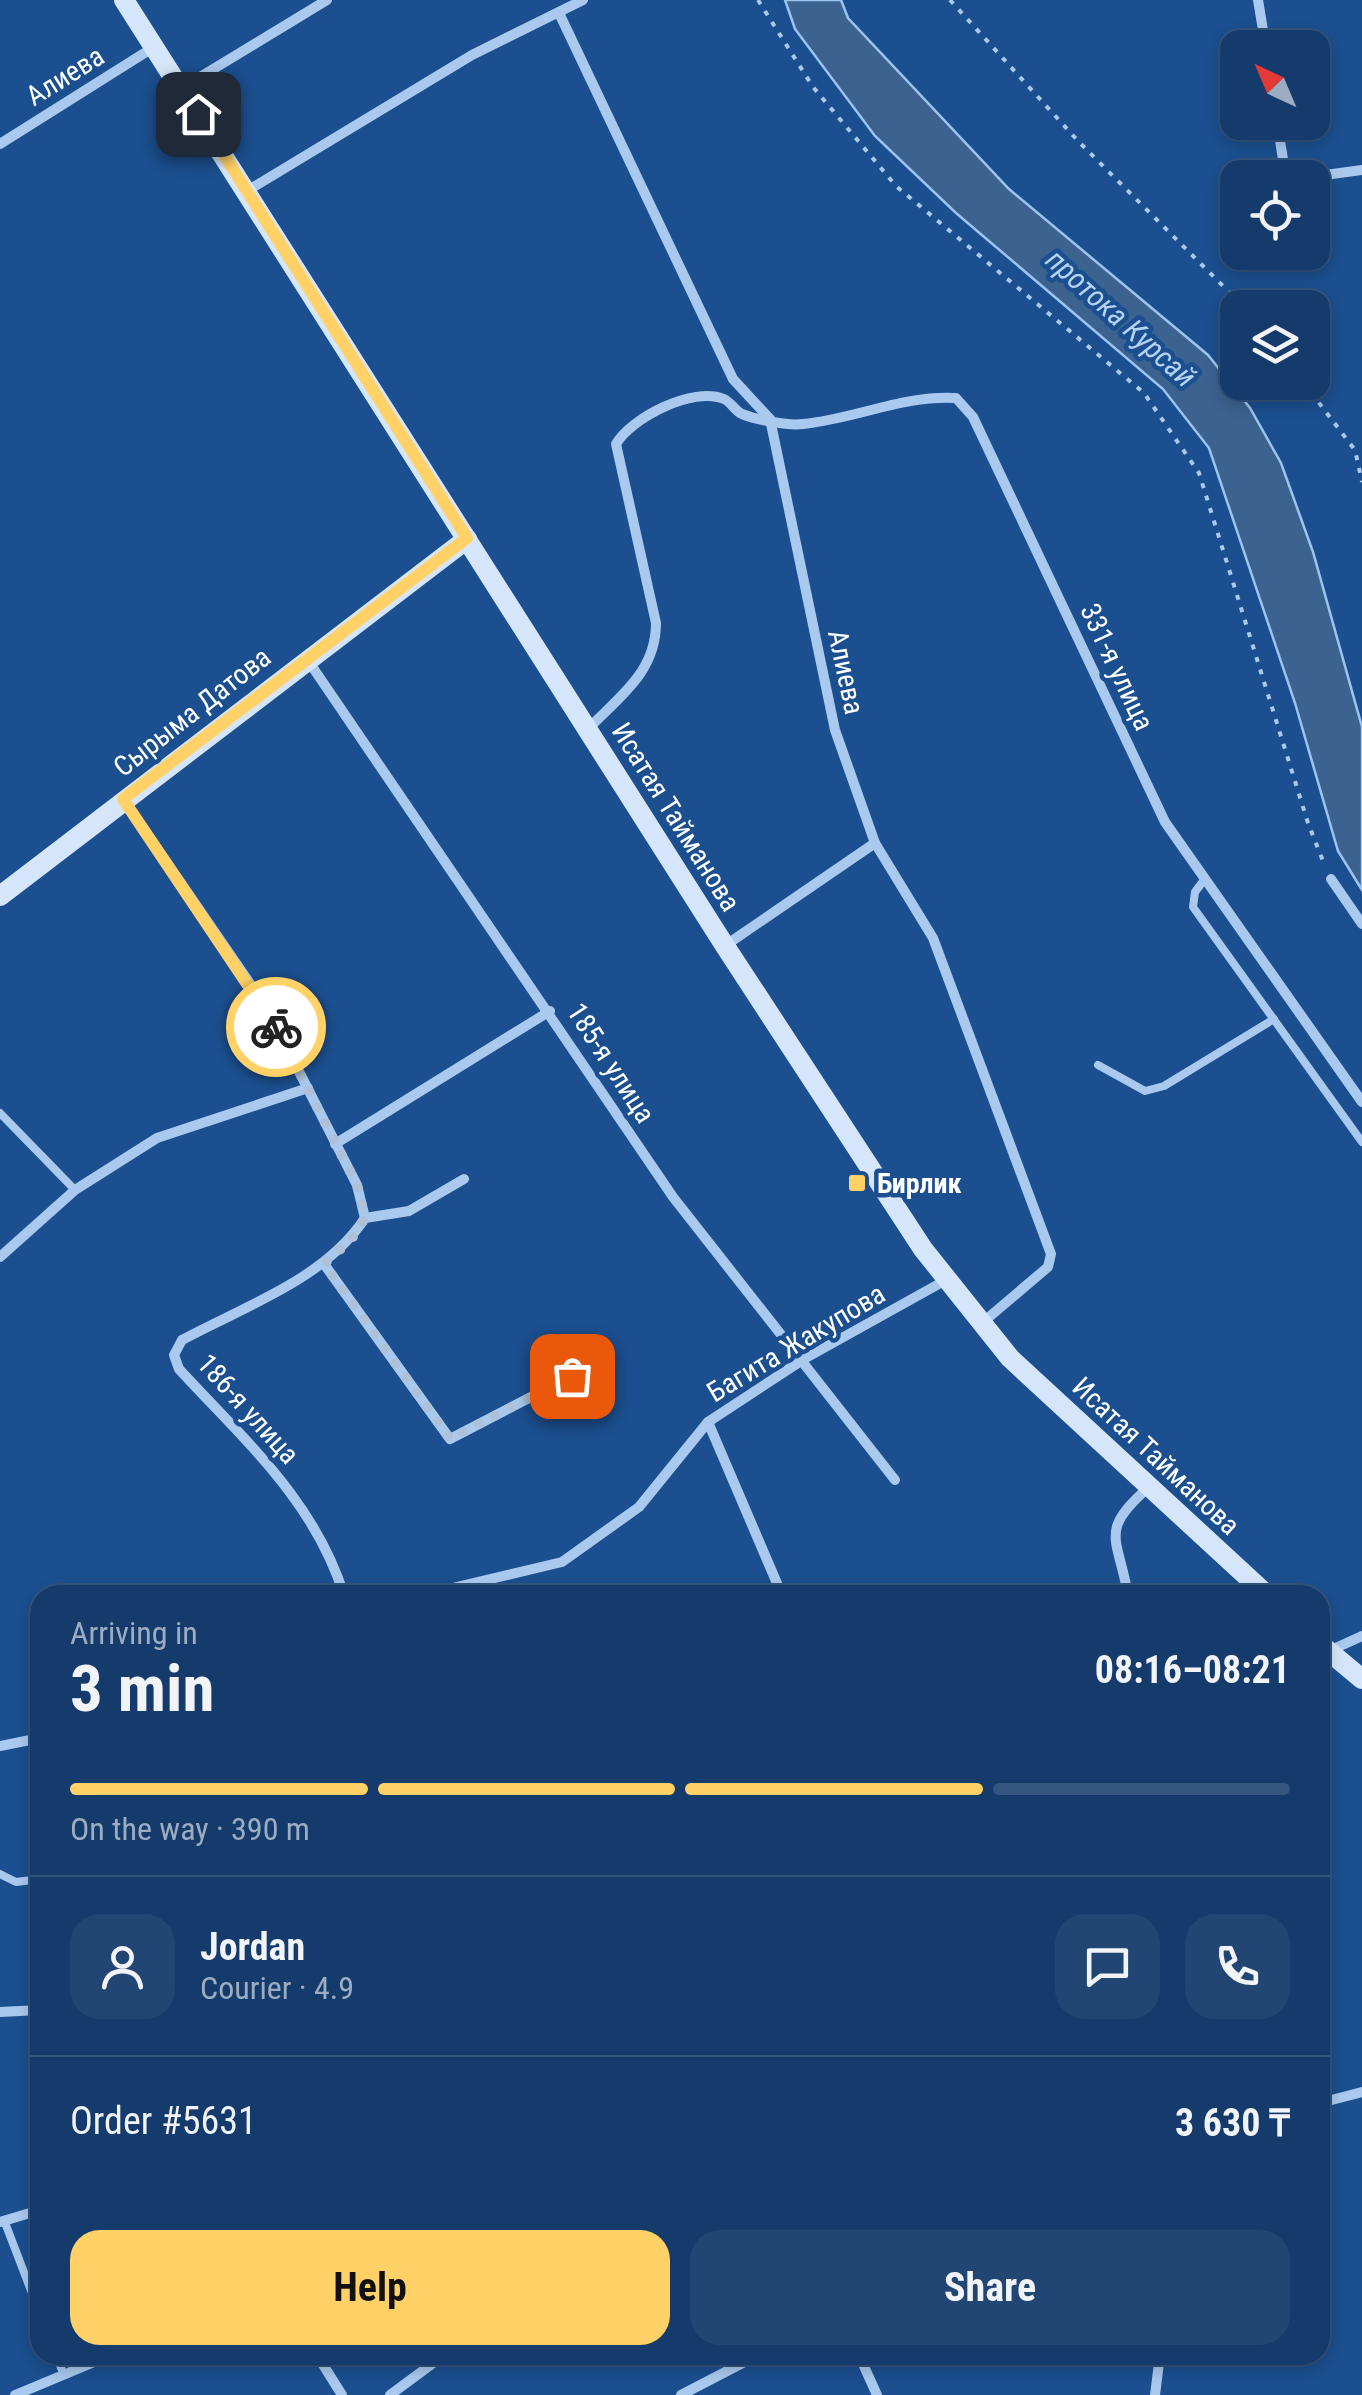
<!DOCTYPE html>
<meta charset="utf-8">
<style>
body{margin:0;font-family:"Roboto Condensed",sans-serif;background:#214673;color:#f1f3f6;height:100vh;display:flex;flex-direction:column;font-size:38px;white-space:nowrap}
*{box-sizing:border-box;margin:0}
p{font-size:32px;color:#9dadc1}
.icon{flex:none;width:55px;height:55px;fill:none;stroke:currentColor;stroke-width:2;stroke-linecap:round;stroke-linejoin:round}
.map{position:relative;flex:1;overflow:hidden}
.sheet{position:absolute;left:30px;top:1585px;width:1300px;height:780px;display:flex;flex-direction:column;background:#143b6b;border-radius:30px;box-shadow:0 5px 15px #0003,0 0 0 2px #33557e}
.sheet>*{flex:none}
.needle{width:65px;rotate:316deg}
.tools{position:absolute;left:1220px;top:30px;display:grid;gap:20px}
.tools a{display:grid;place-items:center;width:110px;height:110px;border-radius:20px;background:#143b6b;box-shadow:0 5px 15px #0003,0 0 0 2px #33557e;font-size:50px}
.pin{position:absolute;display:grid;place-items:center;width:85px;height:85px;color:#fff;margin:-42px;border-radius:20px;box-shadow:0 5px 15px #0006}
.courier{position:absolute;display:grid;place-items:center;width:100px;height:100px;margin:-50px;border:8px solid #ffd166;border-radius:50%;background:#fff;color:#222;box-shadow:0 2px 12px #0007}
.summary em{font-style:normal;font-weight:700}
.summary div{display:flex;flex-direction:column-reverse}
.summary{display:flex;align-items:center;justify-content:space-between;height:170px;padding:0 40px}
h1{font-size:65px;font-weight:700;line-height:75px}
.bar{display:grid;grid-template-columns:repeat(4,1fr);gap:15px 10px;align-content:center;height:120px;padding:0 40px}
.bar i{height:12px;border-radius:8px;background:#33557e}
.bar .active{background:#ffd166}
.bar p{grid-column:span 4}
.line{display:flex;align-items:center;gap:25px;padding:0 40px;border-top:2px solid #33557e}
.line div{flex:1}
.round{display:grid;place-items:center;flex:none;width:105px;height:105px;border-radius:30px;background:#214673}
.button{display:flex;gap:20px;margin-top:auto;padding:20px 40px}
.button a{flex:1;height:115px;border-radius:30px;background:#ffd166;color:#111;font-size:40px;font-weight:700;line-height:115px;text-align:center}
.button a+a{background:#214673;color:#f1f3f6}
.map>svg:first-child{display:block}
.water{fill:#3c6290;stroke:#9cc4f0;stroke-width:2.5}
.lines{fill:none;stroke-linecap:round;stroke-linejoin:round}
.path{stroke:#a9c9ee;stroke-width:4;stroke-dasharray:5 8;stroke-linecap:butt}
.lane{stroke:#a9c9ee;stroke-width:8}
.street{stroke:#a9c9ee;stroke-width:10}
.secondary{stroke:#d6e6fa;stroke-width:20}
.done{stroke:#afc1d8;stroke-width:10;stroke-dasharray:0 18}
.route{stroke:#ffd166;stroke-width:12}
.poi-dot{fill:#ffd166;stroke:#1b4f8f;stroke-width:4}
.labels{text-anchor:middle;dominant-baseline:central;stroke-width:9;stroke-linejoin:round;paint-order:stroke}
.street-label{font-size:28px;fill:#fff;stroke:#1b4f8f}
.poi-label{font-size:28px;font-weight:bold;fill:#fff;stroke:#1b4f8f;text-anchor:start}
.water-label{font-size:30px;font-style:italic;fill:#b5d3f5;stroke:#1b4f8f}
</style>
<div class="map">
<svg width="1362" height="2395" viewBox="0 0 1362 2395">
<rect width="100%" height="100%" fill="#1b4f8f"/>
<!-- water -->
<path class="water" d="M785,0h56l7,18 161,171 199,166 42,53 31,55 32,89 49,175v163l-24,-39 -43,-148 -86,-255 -46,-59 -207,-176 -81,-77 -80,-107z"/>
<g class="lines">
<!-- path -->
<g class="path">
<path d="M758,0l55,87 83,99 248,207 55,80 109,350 17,43"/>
<path d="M950,0l128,141 167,167"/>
<path d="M1303,382l52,68 7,32"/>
</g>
<!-- lane -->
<g class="lane">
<path d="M1204,880l-9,12 -2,15 169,235"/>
<path d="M1098,1065l47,26 19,-5 110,-67"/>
<path d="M0,1113l75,77"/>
<path d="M0,1874l16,8 24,-3"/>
<path d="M4,2220l36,94"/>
<path d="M56,2355l7,18"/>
</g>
<!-- street -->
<g class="street">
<path d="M1258,0l8,48"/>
<path d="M559,13l174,366 37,40 65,311 40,113 58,95 118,316 -3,13 -66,56"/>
<path d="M182,88l145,-88"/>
<path d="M1277,122l9,56"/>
<path d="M0,144l154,-97"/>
<path d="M1303,178l59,-8"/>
<path d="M247,191l225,-136 111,-55"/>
<path d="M307,659l366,538 222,283"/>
<path d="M588,729c32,-33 68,-57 68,-106l-40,-179c15,-26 77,-58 108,-45 7,3 11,12 18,15 15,6 46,12 61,10 52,-5 100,-29 153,-26l17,19 192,405 197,280"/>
<path d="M124,800l142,207 91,178 8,33"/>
<path d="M1331,879l31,45"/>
<path d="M726,945l149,-102"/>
<path d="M335,1144l215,-133"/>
<path d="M0,1257l75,-67 82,-52 151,-50"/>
<path d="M324,1264l126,175 152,-79"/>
<path d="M708,1422l74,173"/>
<path d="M344,1595c-30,-95 -99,-154 -165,-226l-5,-14 8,-15c63,-34 143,-61 183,-122l44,-7 55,-32"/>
<path d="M423,1595l139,-33 77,-55 69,-85 96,-63 142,-79"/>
<path d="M1128,1595c-10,-58 -30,-64 21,-108"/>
<path d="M1329,1651l33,-15"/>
<path d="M0,1746l40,-8"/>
<path d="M0,2012l40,-2"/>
<path d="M1320,2103l42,-11"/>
<path d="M0,2222l40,-12"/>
<path d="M317,2355l25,40"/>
<path d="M859,2355l18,40"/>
<path d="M15,2395l96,-40"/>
<path d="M390,2395l54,-40"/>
<path d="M681,2395l77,-40"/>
<path d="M1155,2395l5,-40"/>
</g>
<!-- secondary -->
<g class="secondary">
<path d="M124,0l601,946 198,303 87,109 257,237"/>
<path d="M0,896l467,-357"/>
<path d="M1320,1644l42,35"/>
</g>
</g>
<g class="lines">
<!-- done -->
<path class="done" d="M276,1027l81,158 8,33 -14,22 -27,24 126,175 122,-63"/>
<!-- route -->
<path class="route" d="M198,114l269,424 -344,261 153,228"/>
</g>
<!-- markers -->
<rect class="poi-dot" x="847" y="1173" width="20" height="20" rx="5"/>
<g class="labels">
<!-- street labels -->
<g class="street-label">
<text transform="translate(65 76) rotate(-32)">Алиева</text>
<text transform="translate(1117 667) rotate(65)">331-я улица</text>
<text transform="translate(846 672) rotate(78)">Алиева</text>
<text transform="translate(192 712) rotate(-38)">Сырыма Датова</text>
<text transform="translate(676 817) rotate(58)">Исатая Тайманова</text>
<text transform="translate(611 1063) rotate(57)">185-я улица</text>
<text transform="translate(796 1343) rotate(-31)">Багита Жакупова</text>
<text transform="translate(248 1409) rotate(48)">186-я улица</text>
<text transform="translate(1156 1456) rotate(43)">Исатая Тайманова</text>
</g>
<!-- poi labels -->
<g class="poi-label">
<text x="877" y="1183">Бирлик</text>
</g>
<!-- water labels -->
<g class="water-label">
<text transform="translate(1121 318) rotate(42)">протока Курсай</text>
</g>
</g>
</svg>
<div class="tools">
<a><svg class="needle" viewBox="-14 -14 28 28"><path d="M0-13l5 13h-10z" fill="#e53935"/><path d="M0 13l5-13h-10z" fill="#9dadc1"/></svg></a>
<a><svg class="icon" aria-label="locate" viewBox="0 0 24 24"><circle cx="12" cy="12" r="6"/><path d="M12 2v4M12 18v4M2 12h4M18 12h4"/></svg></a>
<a><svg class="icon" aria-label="layers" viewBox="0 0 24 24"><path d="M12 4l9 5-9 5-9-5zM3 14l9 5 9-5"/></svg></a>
</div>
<div class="pin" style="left:572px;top:1376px;background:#ea580c"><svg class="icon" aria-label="bag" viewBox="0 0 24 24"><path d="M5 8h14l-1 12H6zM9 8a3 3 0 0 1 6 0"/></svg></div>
<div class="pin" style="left:198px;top:114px;background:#1f2937"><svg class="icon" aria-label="home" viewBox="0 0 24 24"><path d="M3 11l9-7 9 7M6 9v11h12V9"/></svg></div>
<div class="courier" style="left:276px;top:1027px"><svg class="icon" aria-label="bike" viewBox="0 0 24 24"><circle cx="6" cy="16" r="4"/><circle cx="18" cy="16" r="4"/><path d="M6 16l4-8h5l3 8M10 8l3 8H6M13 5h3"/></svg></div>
<section class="sheet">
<div class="summary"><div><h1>3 min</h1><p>Arriving in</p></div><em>08:16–08:21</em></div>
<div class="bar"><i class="active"></i><i class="active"></i><i class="active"></i><i></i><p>On the way · 390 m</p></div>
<div class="line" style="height:180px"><a class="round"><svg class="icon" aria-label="person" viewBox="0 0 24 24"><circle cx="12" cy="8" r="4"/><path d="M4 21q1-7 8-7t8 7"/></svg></a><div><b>Jordan</b><p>Courier · 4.9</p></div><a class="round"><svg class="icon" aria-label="chat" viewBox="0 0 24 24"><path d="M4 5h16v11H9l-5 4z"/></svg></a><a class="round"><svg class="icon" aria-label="phone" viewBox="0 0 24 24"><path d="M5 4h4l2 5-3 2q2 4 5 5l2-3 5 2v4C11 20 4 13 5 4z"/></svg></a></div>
<div class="line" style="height:130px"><div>Order #5631</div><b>3 630 ₸</b></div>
<div class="button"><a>Help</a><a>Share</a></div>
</section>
</div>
